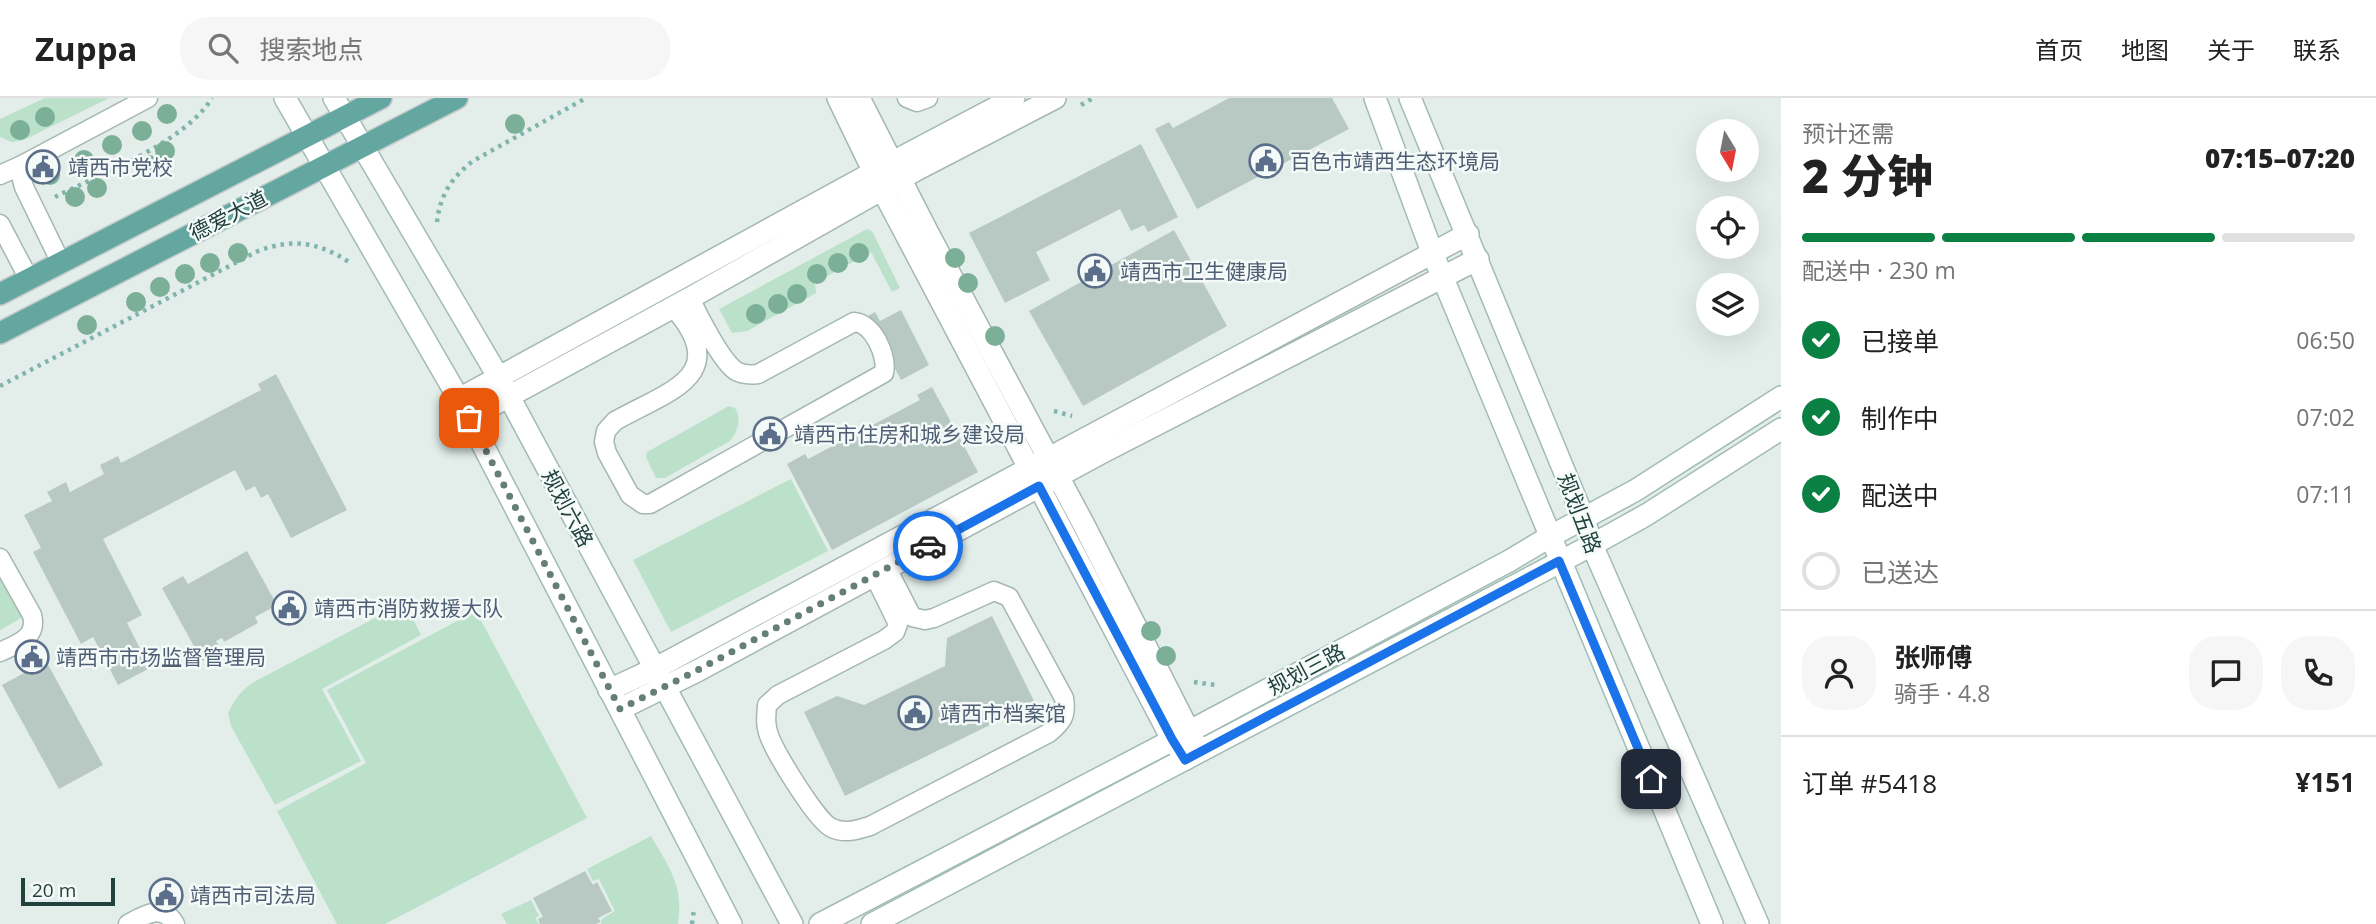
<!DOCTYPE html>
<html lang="zh">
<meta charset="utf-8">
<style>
body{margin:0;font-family:"Open Sans","Noto Sans SC",sans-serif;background:#f6f6f6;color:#222;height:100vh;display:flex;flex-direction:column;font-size:26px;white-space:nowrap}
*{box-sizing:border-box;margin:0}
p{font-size:23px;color:#767676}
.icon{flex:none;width:38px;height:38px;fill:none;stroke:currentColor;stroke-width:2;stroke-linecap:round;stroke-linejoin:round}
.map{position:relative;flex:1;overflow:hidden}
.details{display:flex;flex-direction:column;background:#fff;width:595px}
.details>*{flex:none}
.needle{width:46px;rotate:170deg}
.controls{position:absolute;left:1696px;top:21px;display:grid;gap:14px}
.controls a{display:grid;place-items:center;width:63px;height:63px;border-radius:50%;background:#fff;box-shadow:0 7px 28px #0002;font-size:35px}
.scale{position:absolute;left:21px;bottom:18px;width:94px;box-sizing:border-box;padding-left:7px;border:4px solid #21413d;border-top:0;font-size:19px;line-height:24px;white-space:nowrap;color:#21413d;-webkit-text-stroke:5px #f4faf8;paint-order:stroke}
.pin{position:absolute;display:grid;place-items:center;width:60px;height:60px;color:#fff;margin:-30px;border-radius:14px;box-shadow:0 4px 10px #0006}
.courier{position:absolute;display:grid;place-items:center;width:70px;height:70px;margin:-35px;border:5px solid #1a73e8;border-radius:50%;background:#fff;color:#222;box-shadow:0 2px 9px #0007}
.head em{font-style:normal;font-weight:800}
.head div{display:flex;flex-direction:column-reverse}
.head{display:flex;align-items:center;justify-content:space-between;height:119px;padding:0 21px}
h1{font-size:46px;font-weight:800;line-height:52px}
.bar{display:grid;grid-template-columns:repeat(4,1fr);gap:10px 7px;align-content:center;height:84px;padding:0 21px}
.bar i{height:9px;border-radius:5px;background:#e0e0e0}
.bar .on{background:#0b8043}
.bar p{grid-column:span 4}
.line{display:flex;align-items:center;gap:18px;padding:0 21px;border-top:2px solid #e0e0e0}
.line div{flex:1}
.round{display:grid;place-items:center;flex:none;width:74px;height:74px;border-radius:28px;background:#f6f6f6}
ol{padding:0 21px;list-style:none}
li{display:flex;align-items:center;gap:21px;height:77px}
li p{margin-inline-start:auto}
li .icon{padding:7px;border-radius:50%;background:#0b8043;color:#fff;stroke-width:4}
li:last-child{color:#767676}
li i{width:38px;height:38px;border:4px solid #e0e0e0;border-radius:50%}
header{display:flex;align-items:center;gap:42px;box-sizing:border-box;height:98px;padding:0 35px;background:#fff;border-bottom:2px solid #e0e0e0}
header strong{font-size:33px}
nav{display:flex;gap:38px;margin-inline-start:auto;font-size:24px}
.search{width:490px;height:63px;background:#f6f6f6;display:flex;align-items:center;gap:18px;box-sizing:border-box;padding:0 24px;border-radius:28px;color:#767676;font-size:26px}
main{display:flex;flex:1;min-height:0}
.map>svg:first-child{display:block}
.green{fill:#bbe1ca}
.building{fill:#b8c9c4}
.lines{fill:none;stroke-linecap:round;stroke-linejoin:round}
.lane-casing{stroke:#a5b7b3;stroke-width:21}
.street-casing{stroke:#a5b7b3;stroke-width:24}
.secondary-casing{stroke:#a1bbb5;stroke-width:24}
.primary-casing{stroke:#c1cac9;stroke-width:24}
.path{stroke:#81b4ac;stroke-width:4.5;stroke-dasharray:3.5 5;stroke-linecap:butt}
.lane{stroke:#fff;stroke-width:18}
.street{stroke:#fff;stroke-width:21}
.secondary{stroke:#fff;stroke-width:21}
.primary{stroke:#64a7a0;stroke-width:21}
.tree{fill:#7caf98}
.done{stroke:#657e7a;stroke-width:7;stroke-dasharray:0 12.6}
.route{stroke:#1a73e8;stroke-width:9}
.labels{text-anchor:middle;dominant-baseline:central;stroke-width:5;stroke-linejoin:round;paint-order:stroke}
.service-label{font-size:21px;fill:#4e5e75;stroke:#f4faf8;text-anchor:start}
.street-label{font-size:21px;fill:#21413d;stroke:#f4faf8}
</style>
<header>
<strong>Zuppa</strong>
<div class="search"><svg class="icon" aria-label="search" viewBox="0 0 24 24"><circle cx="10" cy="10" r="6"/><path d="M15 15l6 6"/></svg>搜索地点</div>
<nav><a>首页</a><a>地图</a><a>关于</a><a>联系</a></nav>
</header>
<main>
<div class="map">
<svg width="1781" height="826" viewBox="0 0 1781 826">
<rect width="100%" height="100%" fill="#e3eeeb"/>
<!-- green -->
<g class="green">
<path d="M45,0h64l-85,42 -12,2 -12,-5v-18z"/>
<path d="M867,131l5,2 28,57 -8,4 -21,-40 -56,31 1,10 -69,38 -15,2 -13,-24z"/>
<path d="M729,308l6,2c7,11 3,23 -5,33l-65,37h-9l-10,-21 1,-5z"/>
<path d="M791,381l37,72 -157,81 -38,-72z"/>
<path d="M0,478l23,41 -23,13z"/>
<path d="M405,504l16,33 -99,54 39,72 -86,44 -44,-79 -3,-13c7,-14 13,-23 26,-31z"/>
<path d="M476,513l111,207 -202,106h-48l-60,-113 89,-48 -39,-73z"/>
<path d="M651,738c18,31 33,50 27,88h-77l1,-5 13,-8 -16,-32 -6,2 -6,-12z"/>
<path d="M531,802l8,16 -4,2 4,6h-32l-6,-10z"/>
</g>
<!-- building -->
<g class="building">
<path d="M1229,0h103l17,31 -152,80 -42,-80 14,-7 4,6z"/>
<path d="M1141,46l37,73 -30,15 -4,-7 -13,6 -11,-22 -84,43 14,28 -45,23 -36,-70z"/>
<path d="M1174,132l53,96 -144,80 -54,-95z"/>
<path d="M901,212l28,55 -28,15 -33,-64 7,-4 5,9z"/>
<path d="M276,276l71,136 -56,28 -23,-44 -7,4 -6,-12 -9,5 -11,-21 -132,69 39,76 -15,8 23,45 -32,17 -25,-48 -12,7 -48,-92 8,-4 -17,-33 28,-14 -5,-9 19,-10 4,10 34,-18 -4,-9 18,-9 3,7 140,-73 -3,-6z"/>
<path d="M932,289l46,85 -146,78 -45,-86 18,-10 3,5 112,-59 -3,-5z"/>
<path d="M247,453l30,54 -22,12 3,6 -34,19 -2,-4 -6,3 5,9 -19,11 -40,-73 21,-12 5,8z"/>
<path d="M992,518l43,87 -190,93 -41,-84 33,-16 27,9 81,-39 2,-28z"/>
<path d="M46,563l57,104 -44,24 -57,-104z"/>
<path d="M585,773l8,14 4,-3 15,29 -14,7 3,4 -5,2h-56l-2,-5 5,-2 -10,-19z"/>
</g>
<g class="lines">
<defs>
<g id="lane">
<path d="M907,0l10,4 11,-4"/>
<path d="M0,77l22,-10"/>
<path d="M0,126l29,55"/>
<path d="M61,165l-37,-76 -3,-11 1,-11 126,-67"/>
<path d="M673,209c61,69 -5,84 -58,114l-9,10 -2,11 3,11 23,42 13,9h7l234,-131c4,-17 -11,-50 -30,-51l-96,52c-8,1 -15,1 -22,-3 -15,-10 -38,-56 -46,-73"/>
<path d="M0,460l32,57c6,23 -15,29 -32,37"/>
<path d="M874,477l24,49 -3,8 -11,8 -106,55 -11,10c-1,12 -2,22 3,33 7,17 47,84 62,90 13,6 25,2 38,-2l179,-93c13,-11 18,-17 15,-35l-55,-101 -15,-6 -60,27 -9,2 -13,-3 -25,-49"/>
<path d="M128,826c16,-9 35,-21 47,0"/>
</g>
<g id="street">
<path d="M838,0l44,91 290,550 14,20"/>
<path d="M859,0l69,135 156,292 115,226"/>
<path d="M459,301l415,-227 140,-74"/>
<path d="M469,320l221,-120 226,-128 139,-72"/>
<path d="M609,592l45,-21 814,-435"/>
<path d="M620,611l77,-38 406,-219 375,-193"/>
</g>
<g id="secondary">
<path d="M285,0l174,301 272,525"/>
<path d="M334,0l165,280 293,546"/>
<path d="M1375,0l57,154 280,672"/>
<path d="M1410,0l174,421 8,26 166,379"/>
<path d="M820,826l370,-193 319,-170 42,-25 85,-46 145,-93"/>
<path d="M872,826l720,-379 54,-30 135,-86"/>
</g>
<g id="primary">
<path d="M0,196l381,-196"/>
<path d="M0,235l457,-235"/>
</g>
</defs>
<!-- lane casing -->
<use href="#lane" class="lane-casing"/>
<!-- street casing -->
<use href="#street" class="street-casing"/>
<!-- secondary casing -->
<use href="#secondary" class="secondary-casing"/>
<!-- primary casing -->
<use href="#primary" class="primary-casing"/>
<!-- path -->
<g class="path">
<path d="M1081,7l12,-7"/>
<path d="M55,99c48,-24 129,-54 157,-99"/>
<path d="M437,124c3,-27 15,-45 36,-61l113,-63"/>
<path d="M0,288l258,-135c35,-13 60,-9 91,11"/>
<path d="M1054,313l18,5"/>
<path d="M1194,584l22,3"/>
<path d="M692,826l2,-15"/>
</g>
<!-- lane -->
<use href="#lane" class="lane"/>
<!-- street -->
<use href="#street" class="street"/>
<!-- secondary -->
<use href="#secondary" class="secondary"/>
<!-- primary -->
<use href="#primary" class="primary"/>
</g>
<!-- trees -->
<g class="tree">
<circle cx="167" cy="16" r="10"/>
<circle cx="45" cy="19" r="10"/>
<circle cx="515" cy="26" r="10"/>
<circle cx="20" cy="32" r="10"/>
<circle cx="142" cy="33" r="10"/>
<circle cx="112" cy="47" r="10"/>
<circle cx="165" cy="53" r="10"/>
<circle cx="84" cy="62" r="10"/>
<circle cx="149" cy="67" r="10"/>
<circle cx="50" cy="77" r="10"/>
<circle cx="97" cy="90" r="10"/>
<circle cx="75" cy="99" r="10"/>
<circle cx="238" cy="155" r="10"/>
<circle cx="859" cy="155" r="10"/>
<circle cx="955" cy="160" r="10"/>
<circle cx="210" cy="165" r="10"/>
<circle cx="838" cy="165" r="10"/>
<circle cx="185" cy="176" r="10"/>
<circle cx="817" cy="176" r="10"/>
<circle cx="968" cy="185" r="10"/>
<circle cx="160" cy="189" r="10"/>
<circle cx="797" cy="196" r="10"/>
<circle cx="136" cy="204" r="10"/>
<circle cx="778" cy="206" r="10"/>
<circle cx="756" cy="216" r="10"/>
<circle cx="87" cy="227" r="10"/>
<circle cx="995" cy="238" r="10"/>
<circle cx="1151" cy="533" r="10"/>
<circle cx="1166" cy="558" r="10"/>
</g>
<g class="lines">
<!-- done -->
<path class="done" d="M469,320l151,291 76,-38 232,-125"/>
<!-- route -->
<path class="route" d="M928,448l111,-60 133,253 13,21 374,-199 92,218"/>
</g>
<!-- icons -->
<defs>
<symbol id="civic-ring" viewBox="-11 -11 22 22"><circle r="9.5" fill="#f4faf8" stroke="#5c6f8a" stroke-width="1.5"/><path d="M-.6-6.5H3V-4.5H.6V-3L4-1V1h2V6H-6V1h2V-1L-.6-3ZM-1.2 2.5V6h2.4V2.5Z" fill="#5c6f8a"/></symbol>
</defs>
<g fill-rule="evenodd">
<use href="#civic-ring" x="1247" y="44" width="38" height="38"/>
<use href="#civic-ring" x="24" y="50" width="38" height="38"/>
<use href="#civic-ring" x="1076" y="154" width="38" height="38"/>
<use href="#civic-ring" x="751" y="317" width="38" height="38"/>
<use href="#civic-ring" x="270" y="491" width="38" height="38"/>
<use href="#civic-ring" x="13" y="540" width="38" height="38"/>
<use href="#civic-ring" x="896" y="596" width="38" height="38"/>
<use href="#civic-ring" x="147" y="778" width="38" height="38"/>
</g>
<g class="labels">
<!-- service labels -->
<g class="service-label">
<text x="1290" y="63">百色市靖西生态环境局</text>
<text x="68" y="69">靖西市党校</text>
<text x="1120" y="173">靖西市卫生健康局</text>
<text x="794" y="336">靖西市住房和城乡建设局</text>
<text x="314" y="510">靖西市消防救援大队</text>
<text x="56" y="559">靖西市市场监督管理局</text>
<text x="940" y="615">靖西市档案馆</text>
<text x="190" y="797">靖西市司法局</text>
</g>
<!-- street labels -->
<g class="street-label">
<text transform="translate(228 117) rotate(-27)">德爱大道</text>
<text transform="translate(568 410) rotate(62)">规划六路</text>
<text transform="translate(1580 415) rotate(69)">规划五路</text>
<text transform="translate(1306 571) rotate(-28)">规划三路</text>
</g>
</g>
</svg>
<div class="controls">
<a><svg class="needle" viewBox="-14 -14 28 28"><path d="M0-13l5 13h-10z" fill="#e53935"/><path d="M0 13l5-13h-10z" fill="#767676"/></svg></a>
<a><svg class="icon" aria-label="locate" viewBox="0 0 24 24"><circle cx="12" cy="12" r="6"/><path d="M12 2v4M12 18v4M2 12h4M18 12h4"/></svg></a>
<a><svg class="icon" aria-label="layers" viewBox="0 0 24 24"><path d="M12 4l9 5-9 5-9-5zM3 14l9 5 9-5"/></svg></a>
</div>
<div class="scale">20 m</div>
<div class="pin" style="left:469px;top:320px;background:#ea580c"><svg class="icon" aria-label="bag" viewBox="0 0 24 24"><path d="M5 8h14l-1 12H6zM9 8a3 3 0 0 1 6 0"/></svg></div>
<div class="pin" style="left:1651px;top:681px;background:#1f2937"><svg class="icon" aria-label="home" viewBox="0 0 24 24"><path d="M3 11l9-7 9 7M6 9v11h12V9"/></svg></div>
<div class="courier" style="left:928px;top:448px"><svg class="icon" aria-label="car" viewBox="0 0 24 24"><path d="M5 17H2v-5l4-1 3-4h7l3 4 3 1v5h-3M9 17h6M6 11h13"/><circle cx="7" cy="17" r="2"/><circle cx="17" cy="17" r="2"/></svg></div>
</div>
<section class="details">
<div class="head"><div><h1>2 分钟</h1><p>预计还需</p></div><em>07:15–07:20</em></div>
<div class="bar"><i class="on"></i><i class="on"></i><i class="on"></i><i></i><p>配送中 · 230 m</p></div>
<ol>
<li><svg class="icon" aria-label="check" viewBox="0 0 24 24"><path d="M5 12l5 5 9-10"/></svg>已接单<p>06:50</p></li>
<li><svg class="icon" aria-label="check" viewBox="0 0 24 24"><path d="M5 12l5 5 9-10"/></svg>制作中<p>07:02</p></li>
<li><svg class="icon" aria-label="check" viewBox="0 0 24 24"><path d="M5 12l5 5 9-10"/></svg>配送中<p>07:11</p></li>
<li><i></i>已送达</li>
</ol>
<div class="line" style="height:126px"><a class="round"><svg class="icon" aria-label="person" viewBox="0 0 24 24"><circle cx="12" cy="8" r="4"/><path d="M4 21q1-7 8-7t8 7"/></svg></a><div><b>张师傅</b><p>骑手 · 4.8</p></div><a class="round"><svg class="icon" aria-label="chat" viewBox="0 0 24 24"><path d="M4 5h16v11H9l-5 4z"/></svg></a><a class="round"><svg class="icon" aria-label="phone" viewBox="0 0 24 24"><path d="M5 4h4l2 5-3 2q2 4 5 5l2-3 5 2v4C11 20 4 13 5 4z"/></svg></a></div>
<div class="line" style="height:91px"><div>订单 #5418</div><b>¥151</b></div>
</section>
</main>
